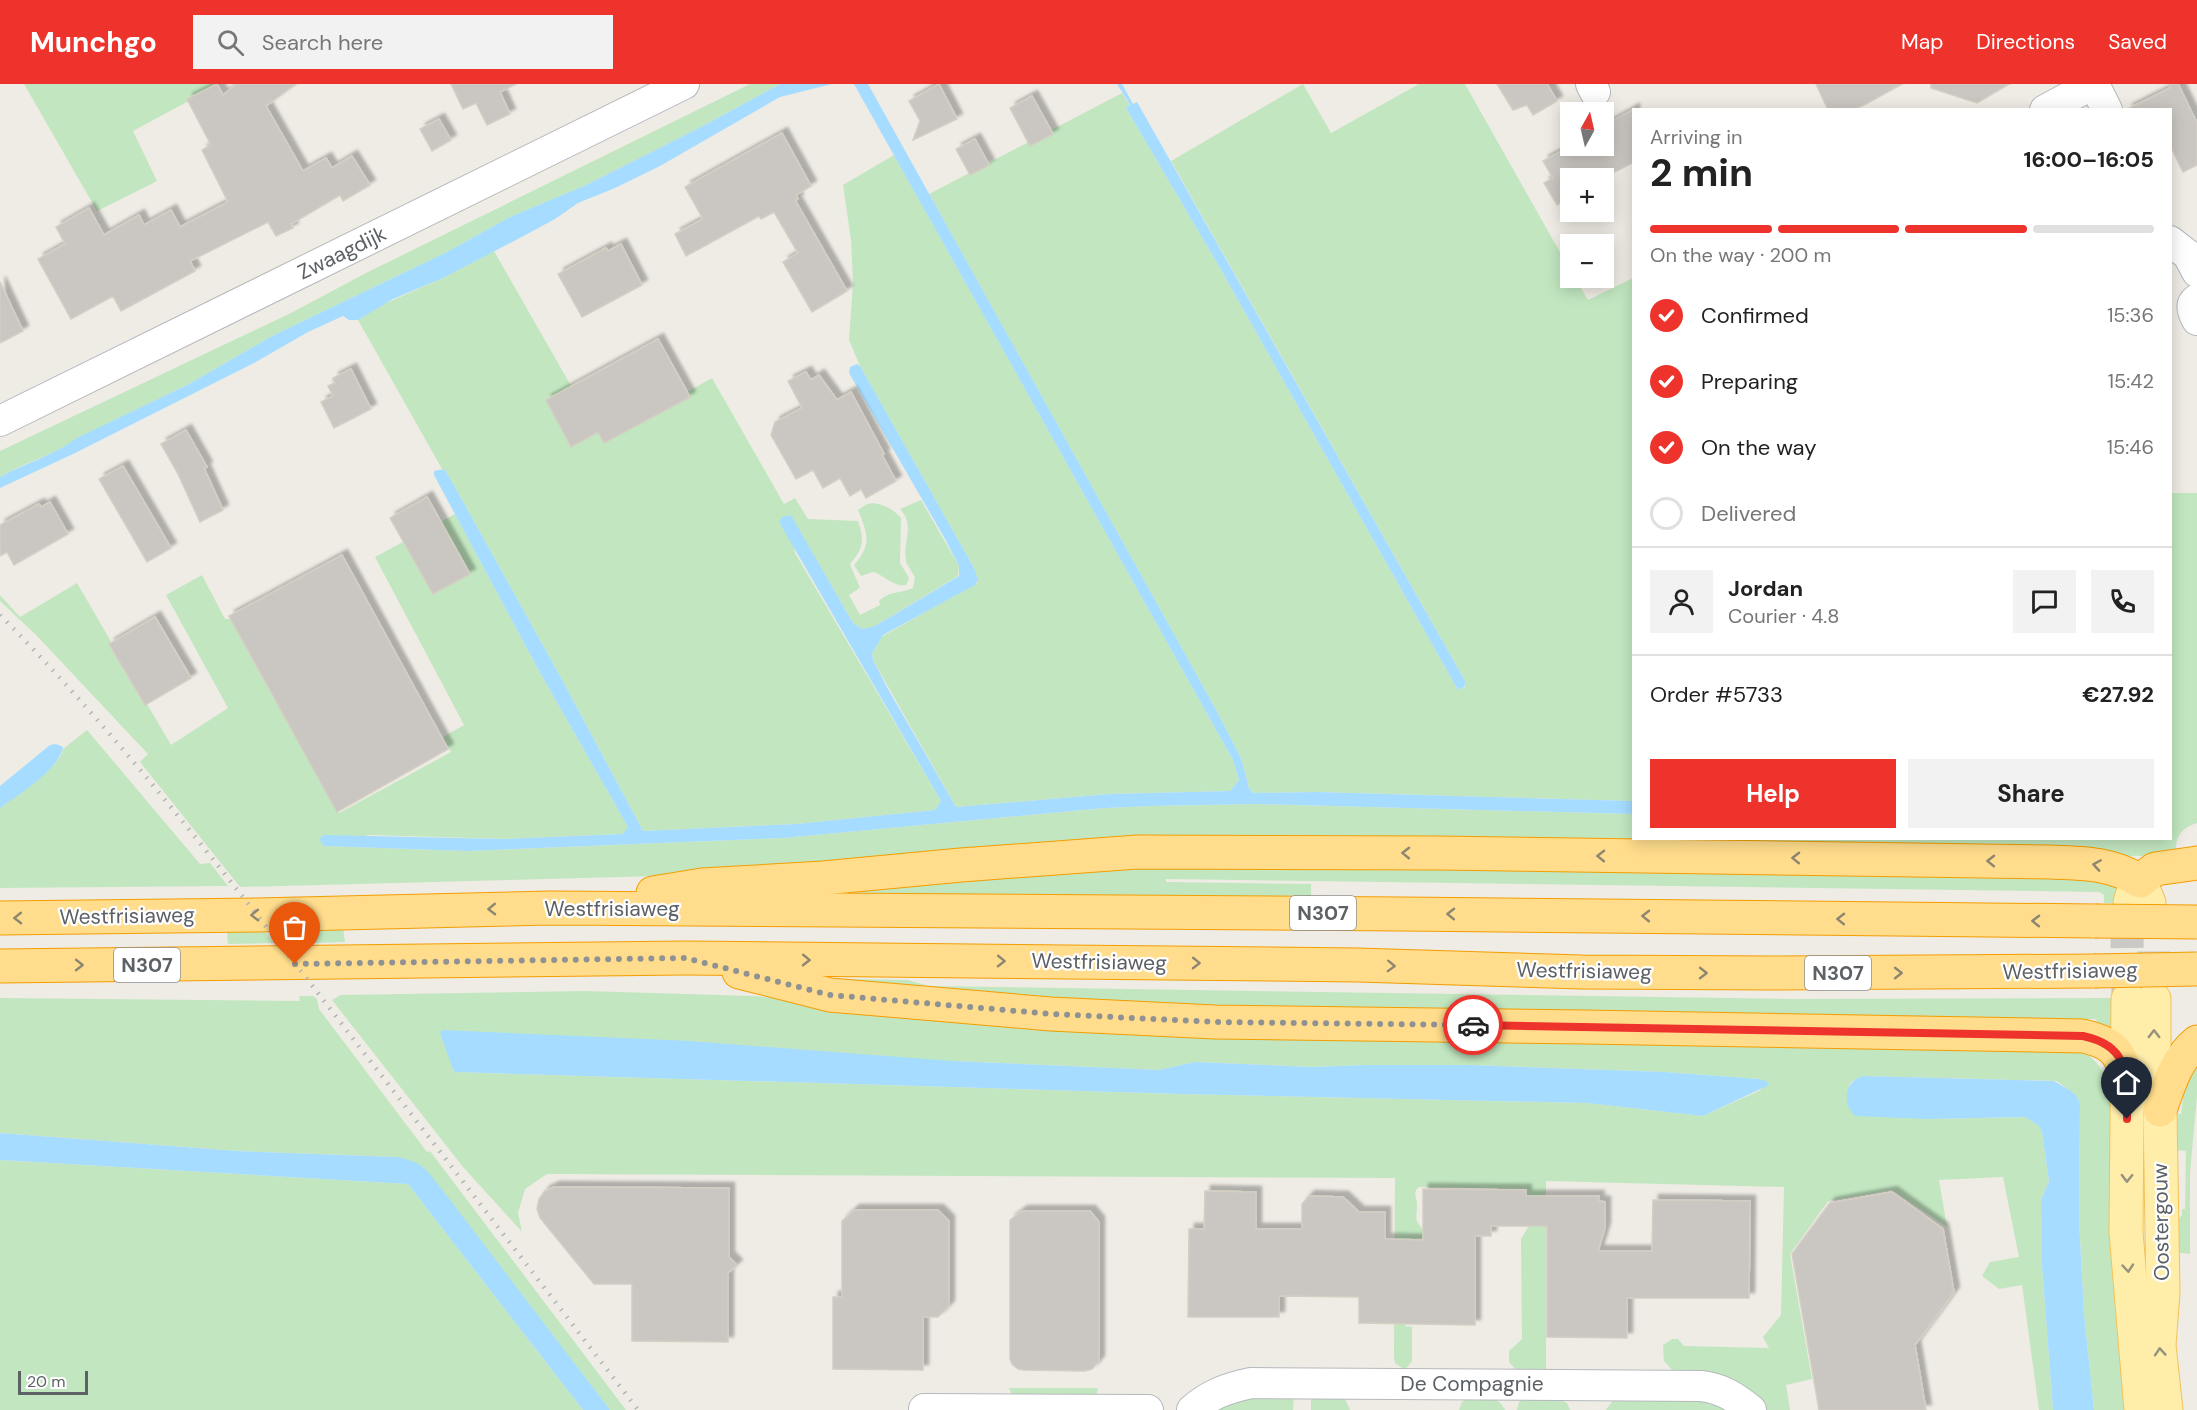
<!DOCTYPE html>
<meta charset="utf-8">
<style>
body{margin:0;font-family:"DM Sans",sans-serif;background:#f2f2f2;color:#222;height:100vh;display:flex;flex-direction:column;font-size:22px;white-space:nowrap}
*{box-sizing:border-box;margin:0}
p{font-size:20px;color:#767676}
.icon{flex:none;width:33px;height:33px;fill:none;stroke:currentColor;stroke-width:2;stroke-linecap:round;stroke-linejoin:round}
.map{position:relative;flex:1;overflow:hidden}
.details{position:absolute;left:1632px;top:24px;width:540px;height:732px;display:flex;flex-direction:column;background:#fff;border-radius:0px;box-shadow:0 3px 15px #0003}
.details>*{flex:none}
.needle{width:39px;rotate:8deg}
.controls{position:absolute;left:1560px;top:18px;display:grid;gap:12px}
.controls a{display:grid;place-items:center;width:54px;height:54px;border-radius:0px;background:#fff;box-shadow:0 3px 15px #0003;font-size:30px}
.scale{position:absolute;left:18px;bottom:15px;width:70px;box-sizing:border-box;padding-left:6px;border:3px solid #5c6166;border-top:0;font-size:16px;line-height:21px;white-space:nowrap;color:#5c6166;-webkit-text-stroke:4px #fff;paint-order:stroke}
.pin{position:absolute;display:grid;place-items:center;width:51px;height:51px;color:#fff;margin:-62px -26px;border-radius:50% 50% 50% 0;rotate:-45deg;box-shadow:0 0 6px #0007}
.pin .icon{rotate:45deg}
.courier{position:absolute;display:grid;place-items:center;width:60px;height:60px;margin:-30px;border:4px solid #ee322c;border-radius:50%;background:#fff;color:#222;box-shadow:0 2px 8px #0007}
.overview em{font-style:normal;font-weight:700}
.overview div{display:flex;flex-direction:column-reverse}
.overview{display:flex;align-items:center;justify-content:space-between;height:102px;padding:0 18px}
h1{font-size:39px;font-weight:700;line-height:45px}
.bar{display:grid;grid-template-columns:repeat(4,1fr);gap:9px 6px;align-content:center;height:72px;padding:0 18px}
.bar i{height:8px;border-radius:4px;background:#e0e0e0}
.bar .current{background:#ee322c}
.bar p{grid-column:span 4}
.line{display:flex;align-items:center;gap:15px;padding:0 18px;border-top:2px solid #e0e0e0}
.line div{flex:1}
.round{display:grid;place-items:center;flex:none;width:63px;height:63px;border-radius:0px;background:#f2f2f2}
ol{padding:0 18px;list-style:none}
li{display:flex;align-items:center;gap:18px;height:66px}
li p{margin-inline-start:auto}
li .icon{padding:6px;border-radius:50%;background:#ee322c;color:#fff;stroke-width:4}
li:last-child{color:#767676}
li i{width:33px;height:33px;border:3px solid #e0e0e0;border-radius:50%}
.cta{display:flex;gap:12px;margin-top:auto;padding:12px 18px}
.cta a{flex:1;height:69px;border-radius:0px;background:#ee322c;color:#fff;font-size:24px;font-weight:700;line-height:69px;text-align:center}
.cta a+a{background:#f2f2f2;color:#222}
header{display:flex;align-items:center;gap:36px;box-sizing:border-box;height:84px;padding:0 30px;background:#ee322c;color:#fff}
header strong{font-size:28px}
nav{display:flex;gap:33px;margin-inline-start:auto;font-size:21px}
.search{width:420px;height:54px;background:#f2f2f2;display:flex;align-items:center;gap:15px;box-sizing:border-box;padding:0 21px;border-radius:0px;color:#767676;font-size:22px}
.map>svg:first-child{display:block}
.green{fill:#c2e7c0;fill-rule:evenodd}
.water{fill:#a5dcff}
.building{fill:#cac7c2;stroke:#d4cec3;stroke-width:1.5;filter:url(#shadow)}
.lines{fill:none;stroke-linecap:round;stroke-linejoin:round}
.major-tunnel{stroke:#cac9c5;stroke-width:33;stroke-dasharray:33 16;stroke-linecap:butt}
.minor-casing{stroke:#b5b8bc;stroke-width:32}
.major-casing{stroke:#f5c258;stroke-width:35}
.highway-casing{stroke:#f49d00;stroke-width:35}
.minor{stroke:#fff;stroke-width:30}
.major{stroke:#ffedaa;stroke-width:33}
.highway{stroke:#ffdd8c;stroke-width:33}
.rail{stroke:#b3b4b5;stroke-width:4.5;stroke-dasharray:1.5 8;stroke-linecap:butt}
.highway-bridge-casing{stroke:#f49d00;stroke-width:35;stroke-linecap:butt}
.highway-bridge{stroke:#ffdd8c;stroke-width:33}
.oneway{stroke:#8d8671}
.oneway2{stroke:#95927e}
.done{stroke:#8f9292;stroke-width:6;stroke-dasharray:0 10.8}
.route{stroke:#ee322c;stroke-width:8}
.labels{text-anchor:middle;dominant-baseline:central;stroke-width:4.5;stroke-linejoin:round;paint-order:stroke}
.shield{fill:#fff;stroke:#8d9094;stroke-width:1.5}
.shield-label{font-size:20px;font-weight:bold;fill:#5c6166}
.street-label{font-size:21px;fill:#5c6166;stroke:#fff}
</style>
<header>
<strong>Munchgo</strong>
<div class="search"><svg class="icon" aria-label="search" viewBox="0 0 24 24"><circle cx="10" cy="10" r="6"/><path d="M15 15l6 6"/></svg>Search here</div>
<nav><a>Map</a><a>Directions</a><a>Saved</a></nav>
</header>
<div class="map">
<svg width="2197" height="1326" viewBox="0 0 2197 1326">
<defs>
<filter id="shadow"><feDropShadow dx="5.5" dy="-5.5" stdDeviation="1.5" flood-color="#0004"/></filter>
</defs>
<rect width="100%" height="100%" fill="#efece5"/>
<!-- green -->
<g class="green">
<path d="M24,0h196l-87,47 24,50 -60,30z"/>
<path d="M750,0h30l-77,42 -119,60 -72,30 -65,36 -175,84 -83,48 -111,54c-23,17 -53,24 -78,39v-26l291,-138 75,-40z"/>
<path d="M1303,0l28,49 88,-49h46l105,186v8h5l13,22 45,-22v523l-316,-9 -64,1 -4,-5 -8,-30 -27,-52 -285,-512 193,-101 8,13 -4,2 94,160 238,422 7,-3 1,-4 -2,-4 -293,-518z"/>
<path d="M894,71l339,605 6,20 -9,11 -120,3 -154,13 -83,-147 -1,-7 9,-16 96,-54 -3,-15 -114,-202 -11,-26 4,-57 -2,-43 -8,-55z"/>
<path d="M494,167l108,189 110,-62 72,126 11,-6 13,21 50,2c7,20 5,28 -8,43l10,24 -11,7 11,20 20,-10 -1,-4c12,-11 21,-7 34,-13l2,-10c-2,-6 -8,-12 -9,-17 -4,-20 10,-34 -6,-52l21,-9 38,66 -1,10 -83,50 -12,3 -9,-5 -4,-6 -59,-102 4,37 146,248 -6,9 -139,14 -153,7 -83,-155 -109,-196 -7,-11h-2l-84,-149 17,-12 68,-30z"/>
<path d="M2171,409h26v330c-18,6 -21,14 -22,33l-244,-1 -1157,18 -534,14 -100,-125 8,-8 -112,-119 -36,-34v-6l20,22 57,-34 94,162 57,-37 -62,-113 36,-20 23,44h7l107,194 112,-61 -8,-15 21,-12 -89,-168 80,-43 83,155 90,158 -4,7 -119,5 -136,-4 -44,11 142,5 316,-13 322,-30 45,-2 106,-2 377,10 1,24h536z"/>
<path d="M873,419c12,2 20,6 28,15l-1,45 9,15 -3,7c-11,3 -22,-10 -33,-13l-12,4 -7,-11c19,-21 13,-32 4,-55l9,-6z"/>
<path d="M87,646l113,134 10,-1 18,23 -228,2v-80c15,-11 61,-41 63,-59z"/>
<path d="M1056,780l1039,15 22,8 2,16h-15v-8l-5,-3 -933,-13v3l145,2v16l-489,-8z"/>
<path d="M343,843l2,15 -61,2 -10,-14z"/>
<path d="M264,847l10,12 -46,1 -1,-12z"/>
<path d="M840,895l68,1 21,6 862,13 328,-1v36l-16,-6 -8,-9h-162l-693,-11 -401,-22z"/>
<path d="M586,907l167,5 113,8 1213,45c23,14 26,24 32,49l19,312h-36l-10,-96 -5,-94 1,-115 -3,-9 -20,-15 -194,-5 -11,5 -3,5 79,33 97,-2 13,8 4,7 7,49 -8,19 1,65 11,145h-14l-17,-125 -23,4 -17,-13 8,-14 29,-5 -16,-80 -64,3 8,47 -55,-37 -64,11 -38,53 22,125 -26,6 4,25h-23l-5,-7 -89,-32 -9,-10 -1,-16 9,-6h6l6,7 85,2 -6,-11 18,-22 3,-128 -238,-6v191l-29,-1 -8,-9v-11l13,-12 -1,-100 9,-15 -5,-12 1,-23 -107,-2 -3,3c-2,6 1,9 1,14 0,16 -4,15 8,27v7l-19,1 -1,87 7,1v34l-7,9 -10,-7 -1,-6 1,-179 -848,-4 -22,15 -7,24 4,19 -59,-65 -131,-167 9,-5zM953,977l206,9 36,-8 117,5 55,-2h102l196,7 94,7 2,11 -58,26 -116,-13 -406,-9 -727,-22 -2,-2z"/>
<path d="M299,912h14l4,3 2,10 108,143 3,-1 196,259h-16l-187,-243 -27,-10 -159,-6 -237,-18v-135l300,3z"/>
<path d="M2197,983v29l-7,77v81l-15,-2 1,-29 6,-8v-6h3l1,-58 -11,-1 3,-36h3l3,-24z"/>
<path d="M0,1076l408,24 175,226h-583z"/>
<path d="M1009,1304h89l-2,8 -83,1z"/>
<path d="M1311,1311l33,2 6,13h-39z"/>
<path d="M1294,1312l-1,14h-81l28,-13z"/>
<path d="M1471,1313c15,0 27,-2 34,13h-46l3,-8z"/>
<path d="M1557,1314l10,5 3,7h-53l2,-8 4,-3z"/>
<path d="M1706,1314l29,12h-129l7,-10z"/>
</g>
<!-- water -->
<g class="water">
<path d="M780,0h52l-52,13 -120,69 -45,22 -37,15 -23,16 -39,21 -73,38 -50,21 -35,21h-9l-6,-4 -35,16 -54,31 -181,91 -73,34v-11c25,-14 55,-22 77,-39l112,-54 83,-48 175,-84 65,-36 72,-30 119,-60z"/>
<path d="M854,0h14l346,622 27,52 8,30 4,5 64,-1 316,9v13l-377,-10 -106,2 -45,2 -322,30 -316,13 -143,-5 -3,-3 -1,-4 3,-4 182,4 118,-5 5,-7 -90,-158 -104,-194v-4l10,-2 7,11 109,196 83,155 153,-7 139,-14 6,-9 -162,-279 3,-5 9,-2 59,103 4,6 9,5 12,-3 84,-50v-10l-15,-29 -95,-164 1,-6 7,-3 3,2 114,202 4,12 -3,5 -92,50 -11,18 1,7 15,29 68,118 154,-13 120,-3 9,-11 -6,-20z"/>
<path d="M1117,0h5l11,20 4,-2 327,577 2,4 -2,4 -6,3 -238,-422 -94,-160 4,-3z"/>
<path d="M56,660l7,3c-2,21 -46,49 -63,61v-22l50,-41z"/>
<path d="M442,946l248,11 263,20 206,9 36,-8 117,5 55,-2h102l196,7 94,7 9,3 1,3 -66,31 -116,-13 -406,-9 -727,-22 -14,-39z"/>
<path d="M1863,992l191,5 17,10 6,5 3,8 -1,116 5,94 10,96h-41l-11,-145 -1,-65 8,-19 -7,-49 -4,-7 -13,-8 -97,2 -72,-3c-15,-11 -11,-36 7,-40z"/>
<path d="M0,1049l237,18 159,6c29,5 31,14 48,35l166,218h-27l-175,-226 -408,-24z"/>
</g>
<!-- building -->
<g class="building">
<path d="M217,0l6,11 14,-11h59l-30,22 37,65 23,-13 6,10 20,-12 18,29 -27,16 -3,-6 -49,29 2,4 -17,8 -8,-14 -78,39 5,10 -74,40 -8,-15 -42,23 -33,-60 27,-15 -9,-17 33,-19 15,27 35,-20 5,10 27,-15 9,17 48,-25 -26,-52 9,-5 -24,-46z"/>
<path d="M451,0h65l-16,8 10,22 -23,11 -11,-22 -13,6z"/>
<path d="M939,0l18,35 -44,21 7,-19 -11,-20z"/>
<path d="M1497,0h50l10,17 -24,14 -6,-10 -14,5z"/>
<path d="M1816,0h86l-38,21 -13,5h-23z"/>
<path d="M1931,0h78l-32,19 -46,-15z"/>
<path d="M2170,0h8l19,39v42l-14,7 -13,-27v-35h-44l44,-22z"/>
<path d="M1032,12l21,38 -23,12 -20,-38z"/>
<path d="M1634,25v53l-31,16h-33v32l-5,-10 -8,5 -13,-22 9,-5 -10,-17 28,-15h33v-20z"/>
<path d="M439,35l12,21 -19,11 -12,-22z"/>
<path d="M782,49l29,53 -15,9 2,4 -3,1 52,91 -35,21 -29,-50 15,-9 -24,-41 -13,7 -2,-3 -73,40 -11,-22 28,-15 -18,-32z"/>
<path d="M975,55l14,26 -19,10 -14,-26z"/>
<path d="M621,160l21,41 -60,32 -24,-43 48,-26 2,3z"/>
<path d="M0,198l23,49 -23,12z"/>
<path d="M658,255l32,58 -86,46 -6,-11 -27,15 -25,-47z"/>
<path d="M351,285l20,40 -37,19 -13,-26 12,-6 -5,-10 7,-3 -2,-5z"/>
<path d="M806,288l5,8 8,-5 18,25 14,-8 33,62 -2,1 14,26 -30,17 -5,-9 -11,7 -10,-18 -17,10 -10,-18 -17,9 -25,-44 4,-13 27,-14 -14,-27z"/>
<path d="M186,346l21,37 -3,1 19,42 -23,12 -22,-48 -17,-30z"/>
<path d="M123,382l48,82 -24,14 -48,-83z"/>
<path d="M427,413l43,77 -37,20 -43,-76z"/>
<path d="M50,418l18,32 -54,31 -7,-13 -7,4v-31l39,-21 2,3z"/>
<path d="M342,471l106,194 -111,63 -108,-196z"/>
<path d="M155,533l36,61 -46,27 -36,-61z"/>
<path d="M554,1103l175,1v69l8,8 -9,8v69l-96,-1v-57h-38l-54,-66 -3,-9 2,-10 6,-8z"/>
<path d="M1423,1105l103,1v6h73l-1,5 7,1v26l-7,23h54l1,-51 97,1 -1,97h-122v40l-80,-1v-111h-56v10h-16v89l-116,-2v-26l-80,-1v21h-91l1,-88h15l1,-38 51,1v37h46v-25l7,-8 34,1 16,15h26v27l38,1z"/>
<path d="M1892,1108l51,37 11,63 -39,53 11,65h-107l-27,-156 38,-51z"/>
<path d="M854,1126h84l11,11v85l-11,11h-15v53l-90,-1v-72h9v-76z"/>
<path d="M1022,1127h68l9,11v139l-7,8 -7,2 -62,-1 -5,-1 -6,-5 -2,-5v-139z"/>
</g>
<g class="lines">
<!-- major-tunnel -->
<g class="major-tunnel">
<path d="M2149,819l5,23v71"/>
<path d="M2128,913l-1,-61 3,-33"/>
</g>
<defs>
<g id="minor">
<path d="M1591,0l4,8"/>
<path d="M2094,0l13,26"/>
<path d="M2045,26l48,-26"/>
<path d="M2170,157l18,14 9,17"/>
<path d="M2197,215c-8,6 -4,14 0,21"/>
<path d="M0,337l684,-337"/>
<path d="M924,1325l224,1"/>
<path d="M1192,1326c18,-16 36,-22 59,-27l450,3c20,2 34,11 50,24"/>
</g>
<g id="major">
<path d="M2130,819l3,-11 7,-11 9,22"/>
<path d="M2128,915l-2,233 15,178"/>
<path d="M2154,915v81l6,30 3,183 -4,52 7,65"/>
</g>
<g id="highway">
<path d="M653,809l49,-8 121,-7 138,-13 176,-13 302,1 611,9c32,1 62,1 90,19l15,-12 42,-6"/>
<path d="M0,834l257,-3 294,-7 852,6 692,7"/>
<path d="M0,882l685,-8 673,7 224,7 189,1 323,-2"/>
<path d="M739,888l91,23 221,19 164,8 371,5 497,9c27,6 37,14 44,41"/>
<path d="M2160,1026c9,-25 16,-51 37,-68"/>
</g>
</defs>
<!-- minor casing -->
<use href="#minor" class="minor-casing"/>
<!-- major casing -->
<use href="#major" class="major-casing"/>
<!-- highway casing -->
<use href="#highway" class="highway-casing"/>
<!-- minor -->
<use href="#minor" class="minor"/>
<!-- major -->
<use href="#major" class="major"/>
<!-- highway -->
<use href="#highway" class="highway"/>
<!-- rail -->
<path class="rail" d="M0,531c111,112 207,236 304,360 112,145 223,290 334,435"/>
<defs>
<g id="highway-bridge">
<path d="M2095,837l102,1"/>
<path d="M2094,887l103,-2"/>
</g>
</defs>
<!-- highway-bridge casing -->
<use href="#highway-bridge" class="highway-bridge-casing"/>
<!-- highway-bridge -->
<use href="#highway-bridge" class="highway-bridge"/>
</g>
<!-- one-way arrows -->
<defs><path id="oneway-chevron" d="M-2-3.5L2.5 0L-2 3.5" fill="none" stroke-width="1.6" stroke-linecap="round" stroke-linejoin="round" transform="scale(1.5)"/></defs>
<g class="oneway">
<use href="#oneway-chevron" transform="translate(1406 769) rotate(-179)"/>
<use href="#oneway-chevron" transform="translate(1601 772) rotate(-179)"/>
<use href="#oneway-chevron" transform="translate(1796 774) rotate(-179)"/>
<use href="#oneway-chevron" transform="translate(1991 777) rotate(-179)"/>
<use href="#oneway-chevron" transform="translate(2097 781) rotate(-171)"/>
<use href="#oneway-chevron" transform="translate(492 825) rotate(179)"/>
<use href="#oneway-chevron" transform="translate(1451 830) rotate(-179)"/>
<use href="#oneway-chevron" transform="translate(255 831) rotate(179)"/>
<use href="#oneway-chevron" transform="translate(1646 832) rotate(-179)"/>
<use href="#oneway-chevron" transform="translate(18 834) rotate(179)"/>
<use href="#oneway-chevron" transform="translate(1841 835) rotate(-179)"/>
<use href="#oneway-chevron" transform="translate(2036 837) rotate(-179)"/>
<use href="#oneway-chevron" transform="translate(806 876) rotate(1)"/>
<use href="#oneway-chevron" transform="translate(1001 877) rotate(1)"/>
<use href="#oneway-chevron" transform="translate(1196 879) rotate(1)"/>
<use href="#oneway-chevron" transform="translate(79 881)"/>
<use href="#oneway-chevron" transform="translate(1391 882) rotate(2)"/>
<use href="#oneway-chevron" transform="translate(1703 889)"/>
<use href="#oneway-chevron" transform="translate(1898 889)"/>
</g>
<g class="oneway2">
<use href="#oneway-chevron" transform="translate(2154 950) rotate(-90)"/>
<use href="#oneway-chevron" transform="translate(2127 1094) rotate(91)"/>
<use href="#oneway-chevron" transform="translate(2128 1184) rotate(85)"/>
<use href="#oneway-chevron" transform="translate(2160 1268) rotate(-94)"/>
</g>
<g class="lines">
<!-- done -->
<path class="done" d="M295,880l390,-6 145,37 222,19 163,8 258,3"/>
<!-- route -->
<path class="route" d="M1473,941l610,11c48,10 44,41 44,83"/>
</g>
<g class="labels">
<!-- shield labels -->
<g class="shield">
<rect x="1290" y="812" width="66" height="34" rx="4.5"/>
<rect x="114" y="864" width="66" height="34" rx="4.5"/>
<rect x="1805" y="872" width="66" height="34" rx="4.5"/>
</g>
<g class="shield-label">
<text x="1323" y="829">N307</text>
<text x="147" y="881">N307</text>
<text x="1838" y="889">N307</text>
</g>
<!-- street labels -->
<g class="street-label">
<text transform="translate(342 169) rotate(-26)">Zwaagdijk</text>
<text x="612" y="825">Westfrisiaweg</text>
<text transform="translate(127 832) rotate(-1)">Westfrisiaweg</text>
<text transform="translate(1099 878) rotate(1)">Westfrisiaweg</text>
<text transform="translate(1584 887) rotate(1)">Westfrisiaweg</text>
<text transform="translate(2070 887) rotate(-1)">Westfrisiaweg</text>
<text transform="translate(2161 1138) rotate(-91)">Oostergouw</text>
<text x="1472" y="1300">De Compagnie</text>
</g>
</g>
</svg>
<div class="controls">
<a><svg class="needle" viewBox="-14 -14 28 28"><path d="M0-13l5 13h-10z" fill="#e53935"/><path d="M0 13l5-13h-10z" fill="#767676"/></svg></a>
<a>+</a>
<a>−</a>
</div>
<div class="scale">20 m</div>
<div class="pin" style="left:295px;top:880px;background:#ea580c"><svg class="icon" aria-label="bag" viewBox="0 0 24 24"><path d="M5 8h14l-1 12H6zM9 8a3 3 0 0 1 6 0"/></svg></div>
<div class="pin" style="left:2127px;top:1035px;background:#1f2937"><svg class="icon" aria-label="home" viewBox="0 0 24 24"><path d="M3 11l9-7 9 7M6 9v11h12V9"/></svg></div>
<div class="courier" style="left:1473px;top:941px"><svg class="icon" aria-label="car" viewBox="0 0 24 24"><path d="M5 17H2v-5l4-1 3-4h7l3 4 3 1v5h-3M9 17h6M6 11h13"/><circle cx="7" cy="17" r="2"/><circle cx="17" cy="17" r="2"/></svg></div>
<section class="details">
<div class="overview"><div><h1>2 min</h1><p>Arriving in</p></div><em>16:00–16:05</em></div>
<div class="bar"><i class="current"></i><i class="current"></i><i class="current"></i><i></i><p>On the way · 200 m</p></div>
<ol>
<li><svg class="icon" aria-label="check" viewBox="0 0 24 24"><path d="M5 12l5 5 9-10"/></svg>Confirmed<p>15:36</p></li>
<li><svg class="icon" aria-label="check" viewBox="0 0 24 24"><path d="M5 12l5 5 9-10"/></svg>Preparing<p>15:42</p></li>
<li><svg class="icon" aria-label="check" viewBox="0 0 24 24"><path d="M5 12l5 5 9-10"/></svg>On the way<p>15:46</p></li>
<li><i></i>Delivered</li>
</ol>
<div class="line" style="height:108px"><a class="round"><svg class="icon" aria-label="person" viewBox="0 0 24 24"><circle cx="12" cy="8" r="4"/><path d="M4 21q1-7 8-7t8 7"/></svg></a><div><b>Jordan</b><p>Courier · 4.8</p></div><a class="round"><svg class="icon" aria-label="chat" viewBox="0 0 24 24"><path d="M4 5h16v11H9l-5 4z"/></svg></a><a class="round"><svg class="icon" aria-label="phone" viewBox="0 0 24 24"><path d="M5 4h4l2 5-3 2q2 4 5 5l2-3 5 2v4C11 20 4 13 5 4z"/></svg></a></div>
<div class="line" style="height:78px"><div>Order #5733</div><b>€27.92</b></div>
<div class="cta"><a>Help</a><a>Share</a></div>
</section>
</div>
